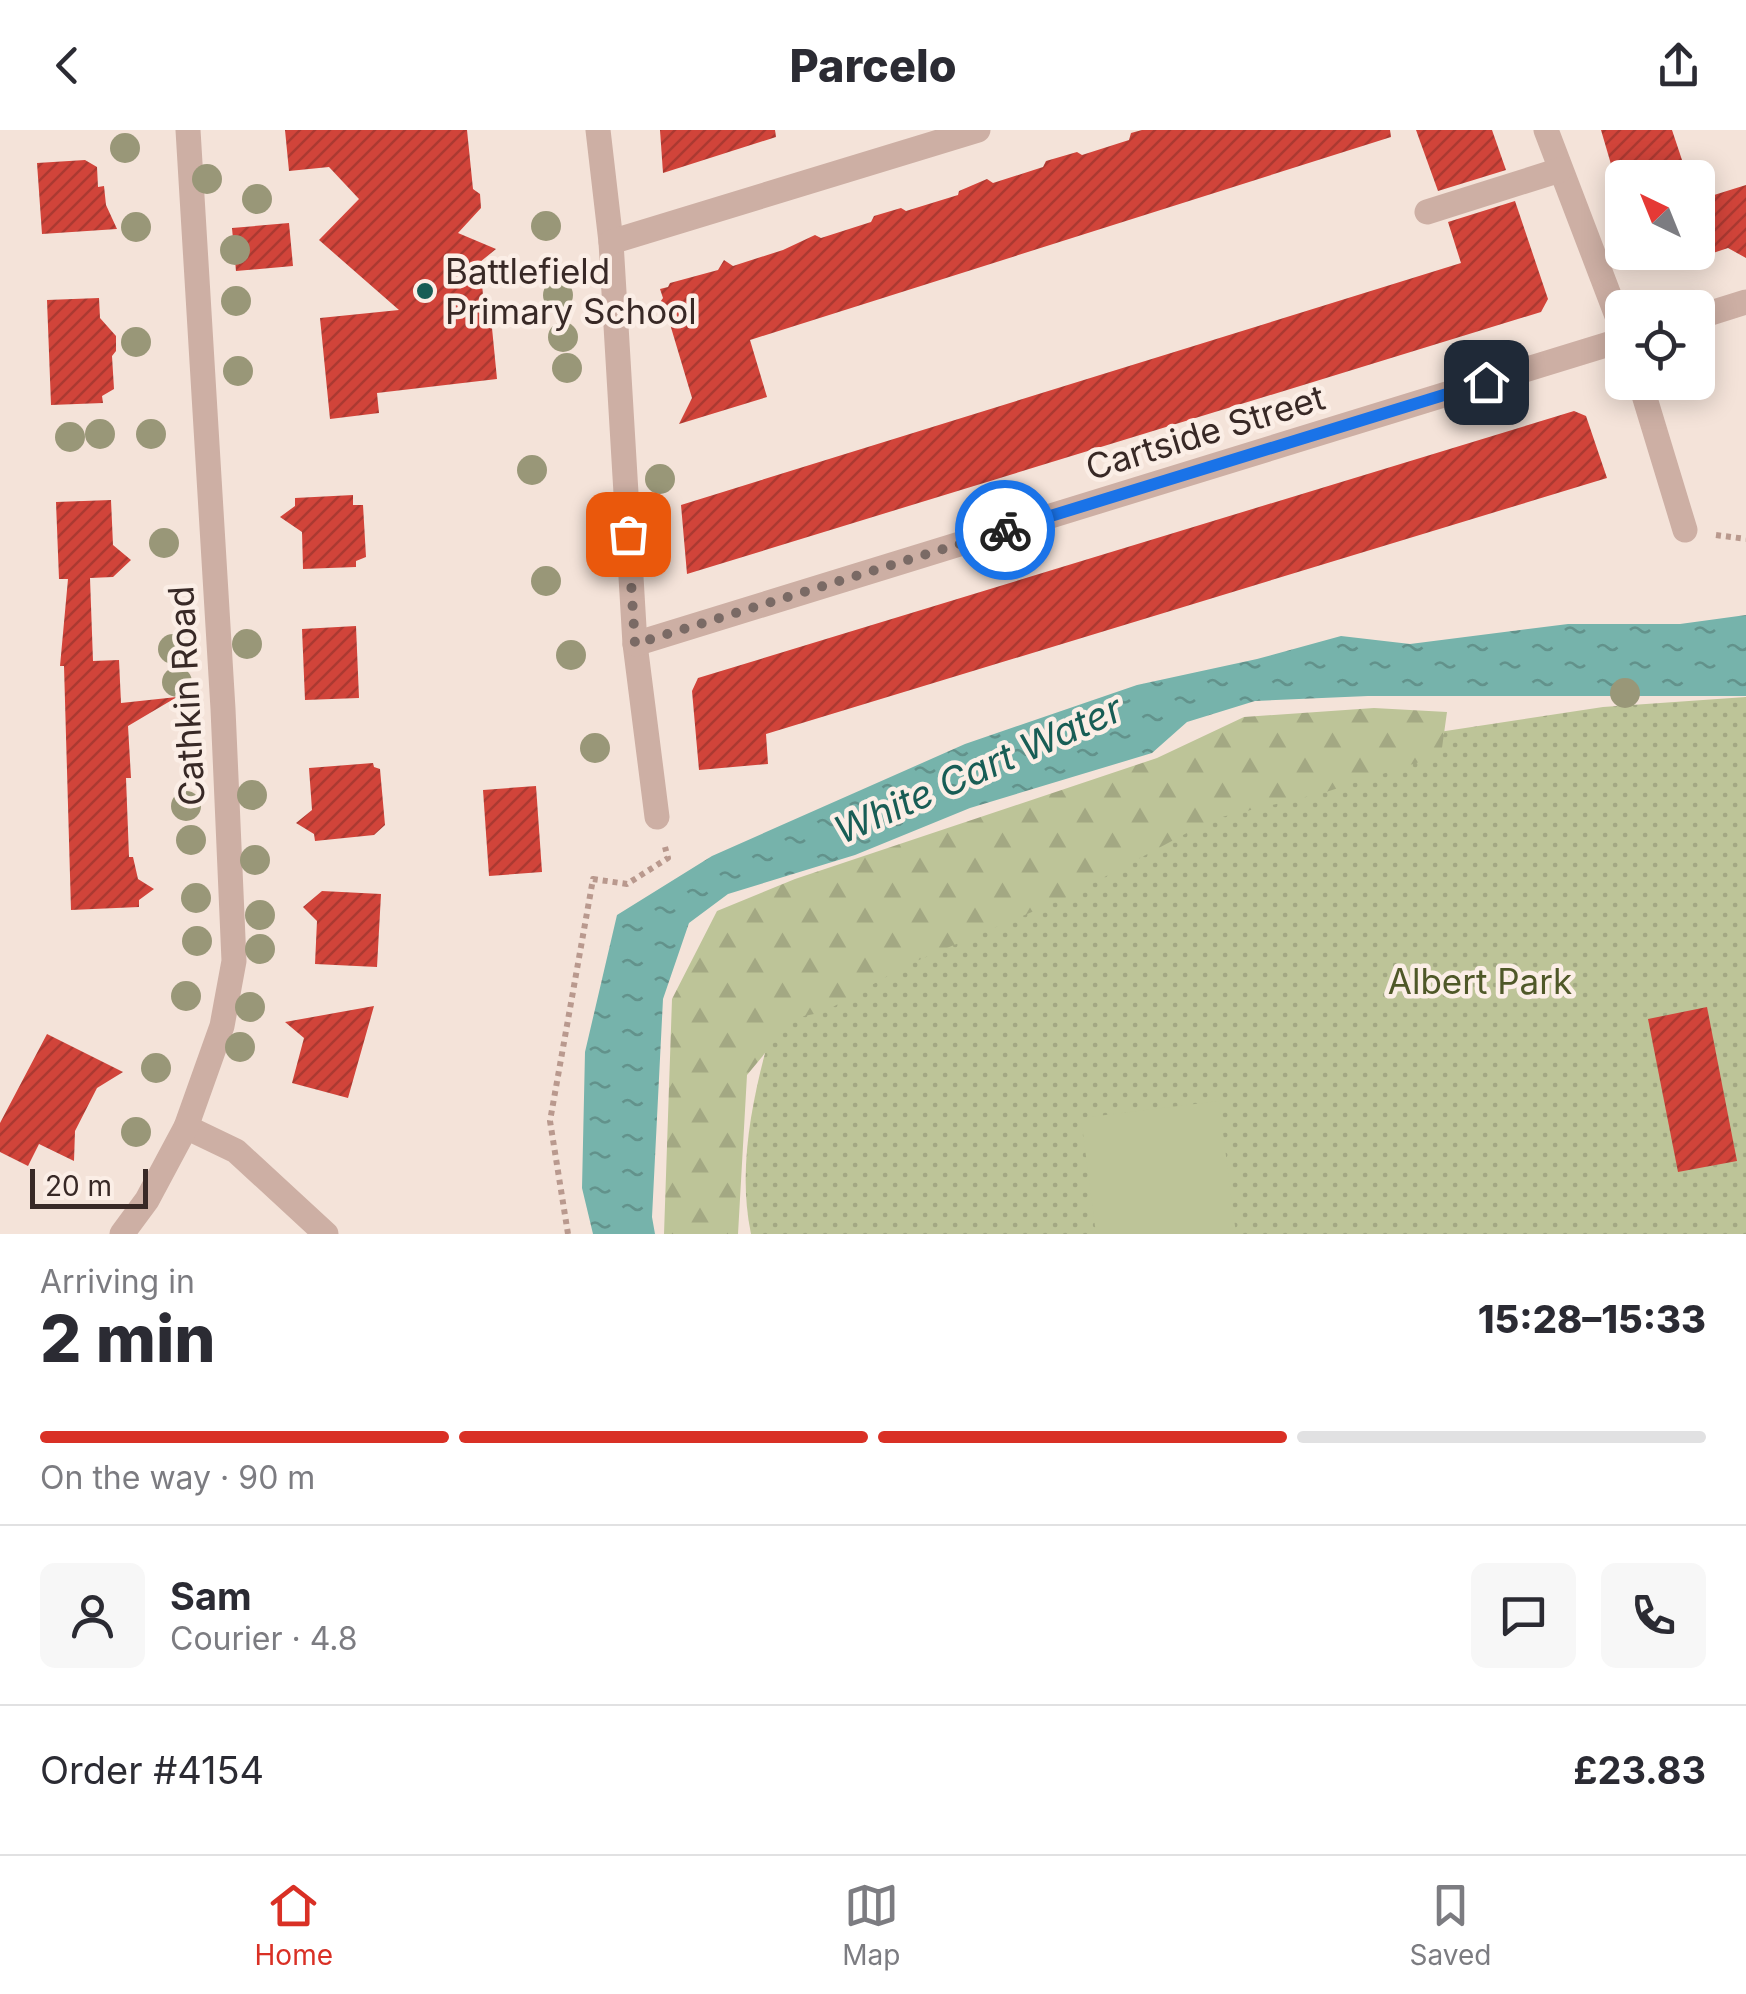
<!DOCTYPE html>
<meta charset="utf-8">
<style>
body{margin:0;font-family:Inter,sans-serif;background:#f7f7f7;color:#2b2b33;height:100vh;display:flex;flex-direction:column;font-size:38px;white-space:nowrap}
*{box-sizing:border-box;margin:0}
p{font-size:32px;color:#7c7c81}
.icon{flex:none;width:55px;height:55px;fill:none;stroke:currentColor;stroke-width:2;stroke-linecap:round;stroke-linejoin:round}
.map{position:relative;height:1104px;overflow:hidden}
.drawer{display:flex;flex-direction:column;background:#fff;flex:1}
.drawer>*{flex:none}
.needle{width:65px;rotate:317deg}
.tools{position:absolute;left:1605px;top:30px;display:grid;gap:20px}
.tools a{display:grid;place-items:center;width:110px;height:110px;border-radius:15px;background:#fff;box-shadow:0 5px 25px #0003;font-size:50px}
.scale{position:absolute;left:30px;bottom:25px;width:118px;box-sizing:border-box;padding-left:10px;border:5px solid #382926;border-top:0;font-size:28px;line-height:35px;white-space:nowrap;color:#382926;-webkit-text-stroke:8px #fbeee6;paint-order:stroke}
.pin{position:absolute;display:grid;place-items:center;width:85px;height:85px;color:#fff;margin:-42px;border-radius:20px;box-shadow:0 5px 15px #0006}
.courier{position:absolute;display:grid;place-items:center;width:100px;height:100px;margin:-50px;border:8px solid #1a73e8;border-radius:50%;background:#fff;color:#222;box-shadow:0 2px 12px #0007}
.headline em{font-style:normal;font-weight:800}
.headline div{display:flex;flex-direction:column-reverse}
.headline{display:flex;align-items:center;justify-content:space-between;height:170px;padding:0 40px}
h1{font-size:65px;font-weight:800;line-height:75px}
.bar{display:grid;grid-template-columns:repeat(4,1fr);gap:15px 10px;align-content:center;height:120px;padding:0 40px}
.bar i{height:12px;border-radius:8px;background:#e1e1e2}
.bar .active{background:#d93025}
.bar p{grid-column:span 4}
.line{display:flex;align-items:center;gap:25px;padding:0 40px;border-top:2px solid #e1e1e2}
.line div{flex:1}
.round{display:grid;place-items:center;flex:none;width:105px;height:105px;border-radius:15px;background:#f7f7f7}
header{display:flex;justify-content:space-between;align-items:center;height:130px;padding:0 40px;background:#fff;font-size:45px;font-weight:800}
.tab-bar{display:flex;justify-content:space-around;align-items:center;height:140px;border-top:2px solid #e1e1e2;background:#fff;font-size:28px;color:#7c7c81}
.tab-bar a{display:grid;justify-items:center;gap:5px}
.tab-bar .active{color:#d93025}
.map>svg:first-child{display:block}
.green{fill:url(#green-dots)}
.forest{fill:url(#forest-firs)}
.pitch{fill:#bdc498}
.water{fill:url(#water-ripples)}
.building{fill:url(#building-hatch)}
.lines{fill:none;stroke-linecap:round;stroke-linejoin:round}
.path{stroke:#b9998e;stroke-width:6;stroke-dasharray:5 5;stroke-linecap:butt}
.minor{stroke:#cdafa4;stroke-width:25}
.tree{fill:#999778}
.done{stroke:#7a6a65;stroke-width:10;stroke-dasharray:0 18}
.route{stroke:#1a73e8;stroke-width:12}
.poi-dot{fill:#185d55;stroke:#fbeee6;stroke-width:4}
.labels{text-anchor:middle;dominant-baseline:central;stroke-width:9;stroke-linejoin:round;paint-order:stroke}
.poi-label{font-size:35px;fill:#382926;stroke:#fbeee6;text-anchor:start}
.street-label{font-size:35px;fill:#382926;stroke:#fbeee6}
.park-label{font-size:35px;fill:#4f5828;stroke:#fbeee6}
.water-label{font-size:38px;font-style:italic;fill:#185d55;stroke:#fbeee6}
</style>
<header><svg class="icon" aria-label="back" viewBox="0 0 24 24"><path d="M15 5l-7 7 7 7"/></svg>Parcelo<svg class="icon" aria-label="share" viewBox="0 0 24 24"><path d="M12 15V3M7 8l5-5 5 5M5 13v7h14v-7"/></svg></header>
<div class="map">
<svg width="1746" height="1104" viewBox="0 0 1746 1104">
<defs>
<pattern id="green-dots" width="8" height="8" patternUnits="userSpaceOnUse" patternTransform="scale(2.5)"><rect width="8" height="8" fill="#bdc498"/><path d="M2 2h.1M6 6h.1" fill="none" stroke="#a3a883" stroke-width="1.8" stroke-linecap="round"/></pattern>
<pattern id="forest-firs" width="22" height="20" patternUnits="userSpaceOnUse" patternTransform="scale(2.5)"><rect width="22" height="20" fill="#bdc498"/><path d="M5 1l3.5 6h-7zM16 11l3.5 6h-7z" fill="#a3a883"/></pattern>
<pattern id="water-ripples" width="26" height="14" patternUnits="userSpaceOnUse" patternTransform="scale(2.5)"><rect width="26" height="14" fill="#76b3ab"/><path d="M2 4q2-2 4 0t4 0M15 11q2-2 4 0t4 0" fill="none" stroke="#62928b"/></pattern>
<pattern id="building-hatch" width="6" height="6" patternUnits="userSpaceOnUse" patternTransform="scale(2.5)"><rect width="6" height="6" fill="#d1443a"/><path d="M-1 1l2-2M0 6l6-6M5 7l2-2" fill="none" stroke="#ab3931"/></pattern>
</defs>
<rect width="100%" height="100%" fill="#f4e3d9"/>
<!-- green -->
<path class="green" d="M1746,567v537h-995c-16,-76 7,-159 28,-231l614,-264 210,-32z"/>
<!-- forest -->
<path class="forest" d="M1374,578l73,4 -6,43 -115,37 -113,27 -146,78 -160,68 -83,47 -30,6 -47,57 -9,159h-74l8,-235 45,-88 78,-32 362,-121 87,-41z"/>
<!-- pitch -->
<path class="pitch" d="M1219,971l17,133h-140l-15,-116z"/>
<!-- water -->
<path class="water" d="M1746,485v81h-378l-113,5 -68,21 -35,31 -182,55 -115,47 -127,39 -39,29 -26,76 -11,218 3,17h-62l-11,-46 3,-136 32,-137 95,-59 253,-112 172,-59 120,-26 84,-23 69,8 158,-20h112z"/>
<!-- building -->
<g class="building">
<path d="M285,0h182l6,59 7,5 1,14 -23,25 38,16 -16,13 6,66h6l5,51 -120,14 2,20 -49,6 -10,-101 79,-8 -80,-70 40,-41 -30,-32 -40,4z"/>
<path d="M660,0h115l1,7 -113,36z"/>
<path d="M1142,0h248l1,7 -641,203 17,57 -88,27 13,-26 -25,-84 -11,-6 7,-10 -3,-9 8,-2 2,-4 48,-13 6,-10 9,6 50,-16 32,-15 6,3 50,-16 3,-6 27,-8 5,3 52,-16 1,-4 28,-12 6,4 50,-16 3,-6 31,-9 5,3 47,-15 2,-7z"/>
<path d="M1416,0h76l14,40 -68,21z"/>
<path d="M1601,0h71l16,48h-73z"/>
<path d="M85,30l12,7 1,20 6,-1 2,19 11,24 -75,5 -5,-71z"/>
<path d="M1746,55v73l-18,-10 -30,10v-58z"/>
<path d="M1515,71l33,98 -7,13 -854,262 -6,-69 780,-242 -13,-41z"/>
<path d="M289,93l4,43 -57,5 -4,-43z"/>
<path d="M99,168l1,20 16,18v15l-4,5 2,33 -12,7 1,7 -52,2 -4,-105z"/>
<path d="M1574,281l12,5 21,62 -841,256 2,30 -69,6 -7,-79 6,-13z"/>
<path d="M353,365v10h10l3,52 -10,4v6l-53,2 -1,-37 -22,-15 15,-11v-8z"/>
<path d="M111,370l2,45 18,15 -18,17 -23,1 3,83 26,-1 2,43 56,-6 -49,29 3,52h-5l3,79h4l5,22 16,10 -15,11v7l-68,3 -7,-244h-4l8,-87h-9l-3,-77z"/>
<path d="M356,496l3,72 -54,2 -3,-71z"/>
<path d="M373,633l1,4 6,2 5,56 -11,10 -59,6 -1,-7 -18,-11 16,-13 -3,-42z"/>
<path d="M536,656l6,86 -53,4 -6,-86z"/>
<path d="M322,761l59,3 -4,73 -62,-3 2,-43 -14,-14z"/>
<path d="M374,876l-26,92 -56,-15 12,-45 -19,-16z"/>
<path d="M1707,877l30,154 -59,11 -30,-153z"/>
<path d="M47,904l76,38 -26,16 -22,43 -1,30 -35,-17 -11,22 -28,-14v-29z"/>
</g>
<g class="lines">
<!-- path -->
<g class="path">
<path d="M1716,405l30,4"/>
<path d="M568,1104l-18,-113 43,-242 34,5 41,-26 -3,-11"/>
</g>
<!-- minor -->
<g class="minor">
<path d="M598,0l13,112 24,402 22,173"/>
<path d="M1546,0l76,199"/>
<path d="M1427,82l133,-42"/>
<path d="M611,112l367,-112"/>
<path d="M1698,187l48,-15"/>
<path d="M1640,252l45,148"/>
<path d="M635,514l987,-304"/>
<path d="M186,997l50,24 90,83"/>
<path d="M122,1104l25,-34 39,-73 36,-101 12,-65 -11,-252 -35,-579"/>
</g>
</g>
<!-- trees -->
<g class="tree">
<circle cx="125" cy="18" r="15"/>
<circle cx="207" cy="49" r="15"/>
<circle cx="257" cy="69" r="15"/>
<circle cx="546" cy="96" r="15"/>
<circle cx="136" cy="97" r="15"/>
<circle cx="235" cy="120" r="15"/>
<circle cx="558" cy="165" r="15"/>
<circle cx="236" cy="171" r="15"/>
<circle cx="563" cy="207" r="15"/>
<circle cx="136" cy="212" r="15"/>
<circle cx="567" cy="238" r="15"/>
<circle cx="238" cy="241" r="15"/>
<circle cx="100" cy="304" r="15"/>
<circle cx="151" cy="304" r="15"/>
<circle cx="70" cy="307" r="15"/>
<circle cx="532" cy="340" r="15"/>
<circle cx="660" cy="349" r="15"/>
<circle cx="164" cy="413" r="15"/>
<circle cx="546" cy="451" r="15"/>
<circle cx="247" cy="514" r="15"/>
<circle cx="173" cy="519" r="15"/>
<circle cx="571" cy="525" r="15"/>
<circle cx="177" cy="552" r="15"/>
<circle cx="1625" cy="563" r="15"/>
<circle cx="595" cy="618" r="15"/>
<circle cx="252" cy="665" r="15"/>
<circle cx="186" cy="676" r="15"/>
<circle cx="191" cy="710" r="15"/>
<circle cx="255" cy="730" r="15"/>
<circle cx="196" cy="768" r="15"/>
<circle cx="260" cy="785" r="15"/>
<circle cx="197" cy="811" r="15"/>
<circle cx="260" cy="819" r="15"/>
<circle cx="186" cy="866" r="15"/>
<circle cx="250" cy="877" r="15"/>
<circle cx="240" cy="917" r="15"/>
<circle cx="156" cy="938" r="15"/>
<circle cx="136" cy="1002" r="15"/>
</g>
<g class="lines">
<!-- done -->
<path class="done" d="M628,404l7,110 370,-114"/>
<!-- route -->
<path class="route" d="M1005,400l481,-148"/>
</g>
<!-- markers -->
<circle class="poi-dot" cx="425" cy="161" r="10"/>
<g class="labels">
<!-- poi labels -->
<g class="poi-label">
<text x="445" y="141">Battlefield<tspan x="445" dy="40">Primary School</tspan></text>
</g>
<!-- street labels -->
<g class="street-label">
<text transform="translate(1205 302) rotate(-17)">Cartside Street</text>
<text transform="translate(186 566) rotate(-93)">Cathkin Road</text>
</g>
<!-- park labels -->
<g class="park-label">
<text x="1480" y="851">Albert Park</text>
</g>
<!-- water labels -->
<g class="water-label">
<text transform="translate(978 639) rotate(-24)">White Cart Water</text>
</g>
</g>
</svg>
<div class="tools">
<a><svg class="needle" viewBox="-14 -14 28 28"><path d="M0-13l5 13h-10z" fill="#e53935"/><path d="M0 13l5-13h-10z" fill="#7c7c81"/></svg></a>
<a><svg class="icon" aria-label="locate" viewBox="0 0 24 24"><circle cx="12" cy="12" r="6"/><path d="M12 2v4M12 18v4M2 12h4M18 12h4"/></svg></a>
</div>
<div class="scale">20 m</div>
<div class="pin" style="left:628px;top:404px;background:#ea580c"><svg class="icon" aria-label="bag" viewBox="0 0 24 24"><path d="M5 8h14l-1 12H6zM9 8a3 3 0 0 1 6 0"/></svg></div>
<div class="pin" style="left:1486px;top:252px;background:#1f2937"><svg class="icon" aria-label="home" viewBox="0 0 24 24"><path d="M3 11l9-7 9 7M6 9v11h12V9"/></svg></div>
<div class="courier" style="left:1005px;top:400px"><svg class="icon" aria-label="bike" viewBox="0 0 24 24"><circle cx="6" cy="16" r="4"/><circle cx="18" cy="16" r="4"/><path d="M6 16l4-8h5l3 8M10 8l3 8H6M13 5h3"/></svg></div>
</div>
<section class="drawer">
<div class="headline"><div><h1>2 min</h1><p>Arriving in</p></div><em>15:28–15:33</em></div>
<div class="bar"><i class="active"></i><i class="active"></i><i class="active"></i><i></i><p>On the way · 90 m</p></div>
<div class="line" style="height:180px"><a class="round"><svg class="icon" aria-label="person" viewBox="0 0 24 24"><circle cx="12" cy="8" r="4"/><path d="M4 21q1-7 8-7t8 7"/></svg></a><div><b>Sam</b><p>Courier · 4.8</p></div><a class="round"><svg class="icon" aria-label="chat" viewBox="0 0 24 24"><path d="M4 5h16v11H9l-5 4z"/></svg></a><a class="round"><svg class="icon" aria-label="phone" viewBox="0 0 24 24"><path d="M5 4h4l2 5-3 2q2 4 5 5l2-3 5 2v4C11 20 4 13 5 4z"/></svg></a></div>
<div class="line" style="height:130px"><div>Order #4154</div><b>£23.83</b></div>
</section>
<nav class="tab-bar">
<a class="active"><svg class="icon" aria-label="home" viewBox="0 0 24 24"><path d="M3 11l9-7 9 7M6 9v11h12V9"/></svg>Home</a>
<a><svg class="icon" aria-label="map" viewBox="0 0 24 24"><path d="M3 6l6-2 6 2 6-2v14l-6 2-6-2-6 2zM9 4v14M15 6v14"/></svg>Map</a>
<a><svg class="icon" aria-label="saved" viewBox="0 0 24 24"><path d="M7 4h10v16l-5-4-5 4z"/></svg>Saved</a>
</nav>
